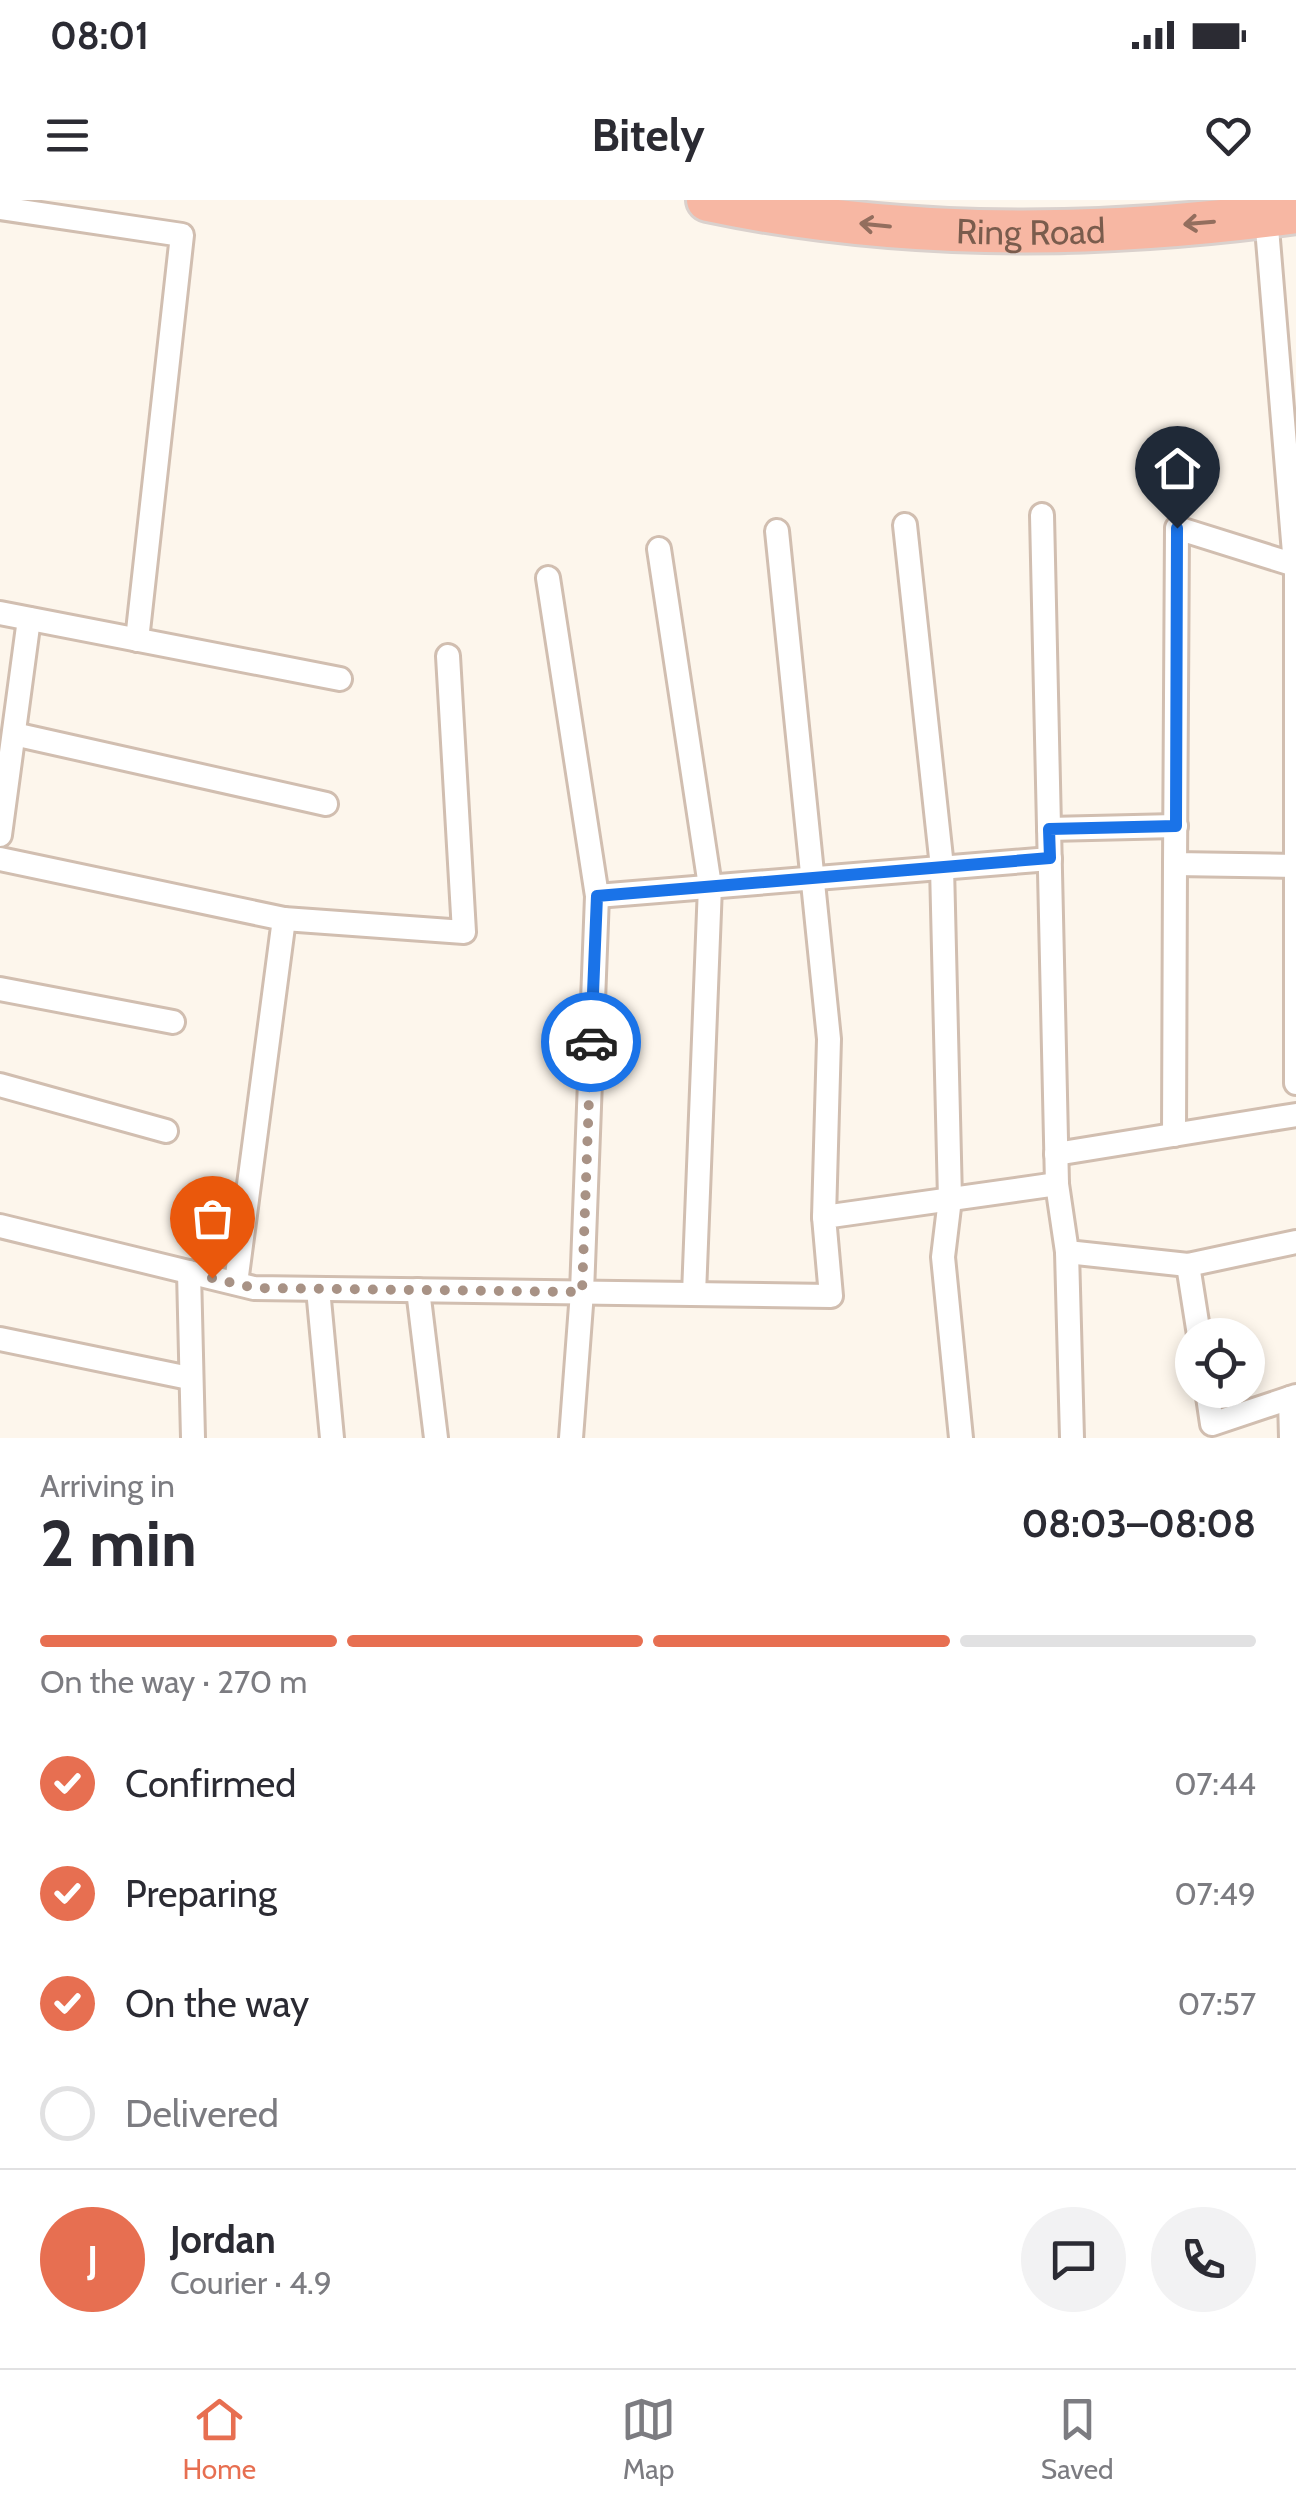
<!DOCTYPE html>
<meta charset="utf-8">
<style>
body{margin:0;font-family:Cabin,sans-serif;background:#f2f2f3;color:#2b2b33;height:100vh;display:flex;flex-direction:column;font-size:38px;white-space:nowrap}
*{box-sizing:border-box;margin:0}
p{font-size:32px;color:#7c7c81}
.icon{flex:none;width:55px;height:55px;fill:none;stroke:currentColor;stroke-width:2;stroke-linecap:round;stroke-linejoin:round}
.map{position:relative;height:1238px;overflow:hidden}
.drawer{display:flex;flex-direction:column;background:#fff;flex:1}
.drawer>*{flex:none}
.tools{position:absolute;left:1175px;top:1118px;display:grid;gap:20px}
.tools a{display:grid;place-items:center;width:90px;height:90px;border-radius:50%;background:#fff;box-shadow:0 5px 15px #0003;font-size:50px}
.pin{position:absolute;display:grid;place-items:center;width:85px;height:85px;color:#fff;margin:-102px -42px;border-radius:50% 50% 50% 0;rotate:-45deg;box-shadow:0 0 10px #0007}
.pin .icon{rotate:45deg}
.courier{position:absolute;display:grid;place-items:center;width:100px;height:100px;margin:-50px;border:8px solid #1a73e8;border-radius:50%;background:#fff;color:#222;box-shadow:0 2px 12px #0007}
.summary em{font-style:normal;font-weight:800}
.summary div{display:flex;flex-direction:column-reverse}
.summary{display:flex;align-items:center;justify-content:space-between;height:170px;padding:0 40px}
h1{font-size:65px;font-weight:800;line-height:75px}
.bar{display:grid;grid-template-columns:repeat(4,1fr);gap:15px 10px;align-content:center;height:120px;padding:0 40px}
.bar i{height:12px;border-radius:8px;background:#e1e1e2}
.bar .on{background:#e76f51}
.bar p{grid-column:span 4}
.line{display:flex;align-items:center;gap:25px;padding:0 40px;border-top:2px solid #e1e1e2}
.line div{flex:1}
.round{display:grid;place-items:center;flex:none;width:105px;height:105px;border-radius:52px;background:#f2f2f3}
ol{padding:0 40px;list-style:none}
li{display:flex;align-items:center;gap:30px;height:110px}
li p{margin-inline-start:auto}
li .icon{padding:10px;border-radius:50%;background:#e76f51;color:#fff;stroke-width:4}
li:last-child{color:#7c7c81}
li i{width:55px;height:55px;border:5px solid #e1e1e2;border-radius:50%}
.status{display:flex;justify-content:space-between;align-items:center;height:70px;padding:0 50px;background:#fff;direction:ltr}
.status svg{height:28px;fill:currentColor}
header{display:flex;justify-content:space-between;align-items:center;height:130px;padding:0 40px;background:#fff;font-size:45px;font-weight:800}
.menu{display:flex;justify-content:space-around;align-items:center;height:140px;border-top:2px solid #e1e1e2;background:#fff;font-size:28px;color:#7c7c81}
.menu a{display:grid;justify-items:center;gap:5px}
.menu .on{color:#e76f51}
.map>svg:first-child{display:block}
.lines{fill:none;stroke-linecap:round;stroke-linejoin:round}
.street-casing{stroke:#d1beb0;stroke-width:28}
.highway-casing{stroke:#dad1cd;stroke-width:48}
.street{stroke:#fff;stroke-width:22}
.highway{stroke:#f7b7a3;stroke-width:42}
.oneway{stroke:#936e5e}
.done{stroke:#a89285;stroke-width:10;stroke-dasharray:0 18}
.route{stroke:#1a73e8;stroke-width:12}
.labels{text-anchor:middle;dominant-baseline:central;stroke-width:8;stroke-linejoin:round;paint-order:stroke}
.street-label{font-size:35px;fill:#7a5c4d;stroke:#fffaf3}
</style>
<div class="status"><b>08:01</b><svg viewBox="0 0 49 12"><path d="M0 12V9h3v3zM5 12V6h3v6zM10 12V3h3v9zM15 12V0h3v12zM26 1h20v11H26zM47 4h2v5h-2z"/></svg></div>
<header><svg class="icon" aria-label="menu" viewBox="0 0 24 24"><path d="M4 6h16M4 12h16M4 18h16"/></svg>Bitely<svg class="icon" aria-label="heart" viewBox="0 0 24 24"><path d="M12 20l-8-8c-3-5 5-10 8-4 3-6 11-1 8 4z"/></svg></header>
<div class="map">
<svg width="1296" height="1238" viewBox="0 0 1296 1238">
<rect width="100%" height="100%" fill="#fdf6ec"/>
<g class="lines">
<defs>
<g id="street">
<path d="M0,8l182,27 -45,405"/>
<path d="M1266,16l29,349 -118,-37 -2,336 121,2"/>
<path d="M1042,315l15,669 10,68 121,13 108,-23"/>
<path d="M905,325l37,342 8,332 -7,58 18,181"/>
<path d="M777,331l52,508 -5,178"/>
<path d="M659,349l51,337 -16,408"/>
<path d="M1296,365v518"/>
<path d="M548,378l49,318 453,-37"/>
<path d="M0,413l340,66"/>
<path d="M14,534l312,70"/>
<path d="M1049,629l127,-3"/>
<path d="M0,635l29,-216"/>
<path d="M0,659l284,60 -48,364"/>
<path d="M284,719l180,13 -16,-276"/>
<path d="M0,789l173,33"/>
<path d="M0,885l166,46"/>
<path d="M1174,935l1,-271"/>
<path d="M1056,954l240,-39"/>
<path d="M0,1026l254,62 577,8 -7,-79 233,-33"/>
<path d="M1067,1052l5,186"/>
<path d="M1188,1065l11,70"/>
<path d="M189,1072l4,166"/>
<path d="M318,1089l14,149"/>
<path d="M418,1090l18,148"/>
<path d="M0,1139l189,39"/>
<path d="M1207,1190l5,34 78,-26"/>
<path d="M571,1238l11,-146 15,-396"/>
<path d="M1291,1238l-1,-40 6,-2"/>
</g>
<g id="highway">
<path id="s1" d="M708,0c194,41 392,39 588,12"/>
</g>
</defs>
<!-- street casing -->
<use href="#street" class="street-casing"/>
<!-- highway casing -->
<use href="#highway" class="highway-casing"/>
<!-- street -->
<use href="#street" class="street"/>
<!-- highway -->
<use href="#highway" class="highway"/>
</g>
<!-- one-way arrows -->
<defs><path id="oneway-shaft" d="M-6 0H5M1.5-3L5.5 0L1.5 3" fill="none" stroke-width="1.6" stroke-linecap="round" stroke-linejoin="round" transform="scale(2.5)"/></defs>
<g class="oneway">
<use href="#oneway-shaft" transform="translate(1199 23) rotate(175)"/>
<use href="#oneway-shaft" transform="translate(875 25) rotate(-174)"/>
</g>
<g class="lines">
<!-- done -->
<path class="done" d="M212,1078l42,10 328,4 9,-250"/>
<!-- route -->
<path class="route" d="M591,842l6,-146 453,-38 -1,-29 127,-3 1,-298"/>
</g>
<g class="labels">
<!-- street labels -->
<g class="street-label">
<text stroke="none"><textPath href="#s1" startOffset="325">Ring Road</textPath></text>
</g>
</g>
</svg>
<div class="tools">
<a><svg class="icon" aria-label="locate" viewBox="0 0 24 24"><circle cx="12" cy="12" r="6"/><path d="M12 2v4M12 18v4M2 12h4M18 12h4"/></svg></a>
</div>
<div class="pin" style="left:212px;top:1078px;background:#ea580c"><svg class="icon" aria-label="bag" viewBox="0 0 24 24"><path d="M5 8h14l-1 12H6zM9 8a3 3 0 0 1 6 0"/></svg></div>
<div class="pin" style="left:1177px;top:328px;background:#1f2937"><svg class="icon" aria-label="home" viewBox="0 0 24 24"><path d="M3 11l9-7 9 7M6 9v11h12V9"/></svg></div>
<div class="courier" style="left:591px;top:842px"><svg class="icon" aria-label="car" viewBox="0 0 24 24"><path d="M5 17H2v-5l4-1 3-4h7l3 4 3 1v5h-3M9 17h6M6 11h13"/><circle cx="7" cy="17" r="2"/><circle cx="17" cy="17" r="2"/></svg></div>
</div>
<section class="drawer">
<div class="summary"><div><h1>2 min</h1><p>Arriving in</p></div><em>08:03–08:08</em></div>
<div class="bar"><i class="on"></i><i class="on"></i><i class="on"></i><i></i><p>On the way · 270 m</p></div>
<ol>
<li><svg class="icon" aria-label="check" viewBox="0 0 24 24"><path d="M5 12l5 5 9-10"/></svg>Confirmed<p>07:44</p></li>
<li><svg class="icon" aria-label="check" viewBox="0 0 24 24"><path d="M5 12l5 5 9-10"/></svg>Preparing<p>07:49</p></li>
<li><svg class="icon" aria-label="check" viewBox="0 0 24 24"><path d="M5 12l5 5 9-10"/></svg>On the way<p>07:57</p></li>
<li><i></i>Delivered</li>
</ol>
<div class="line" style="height:180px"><b class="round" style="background:#e76f51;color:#fff">J</b><div><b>Jordan</b><p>Courier · 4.9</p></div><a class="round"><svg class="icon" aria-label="chat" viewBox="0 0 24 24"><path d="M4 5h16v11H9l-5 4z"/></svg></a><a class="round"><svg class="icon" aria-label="phone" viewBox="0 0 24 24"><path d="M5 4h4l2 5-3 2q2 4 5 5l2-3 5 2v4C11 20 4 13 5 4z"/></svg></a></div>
</section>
<nav class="menu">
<a class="on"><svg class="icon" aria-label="home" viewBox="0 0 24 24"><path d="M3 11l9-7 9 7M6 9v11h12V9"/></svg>Home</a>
<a><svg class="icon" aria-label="map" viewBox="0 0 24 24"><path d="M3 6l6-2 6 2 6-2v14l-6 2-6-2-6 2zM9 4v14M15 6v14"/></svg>Map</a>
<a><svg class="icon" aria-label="saved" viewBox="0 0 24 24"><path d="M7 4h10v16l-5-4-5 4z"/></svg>Saved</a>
</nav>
